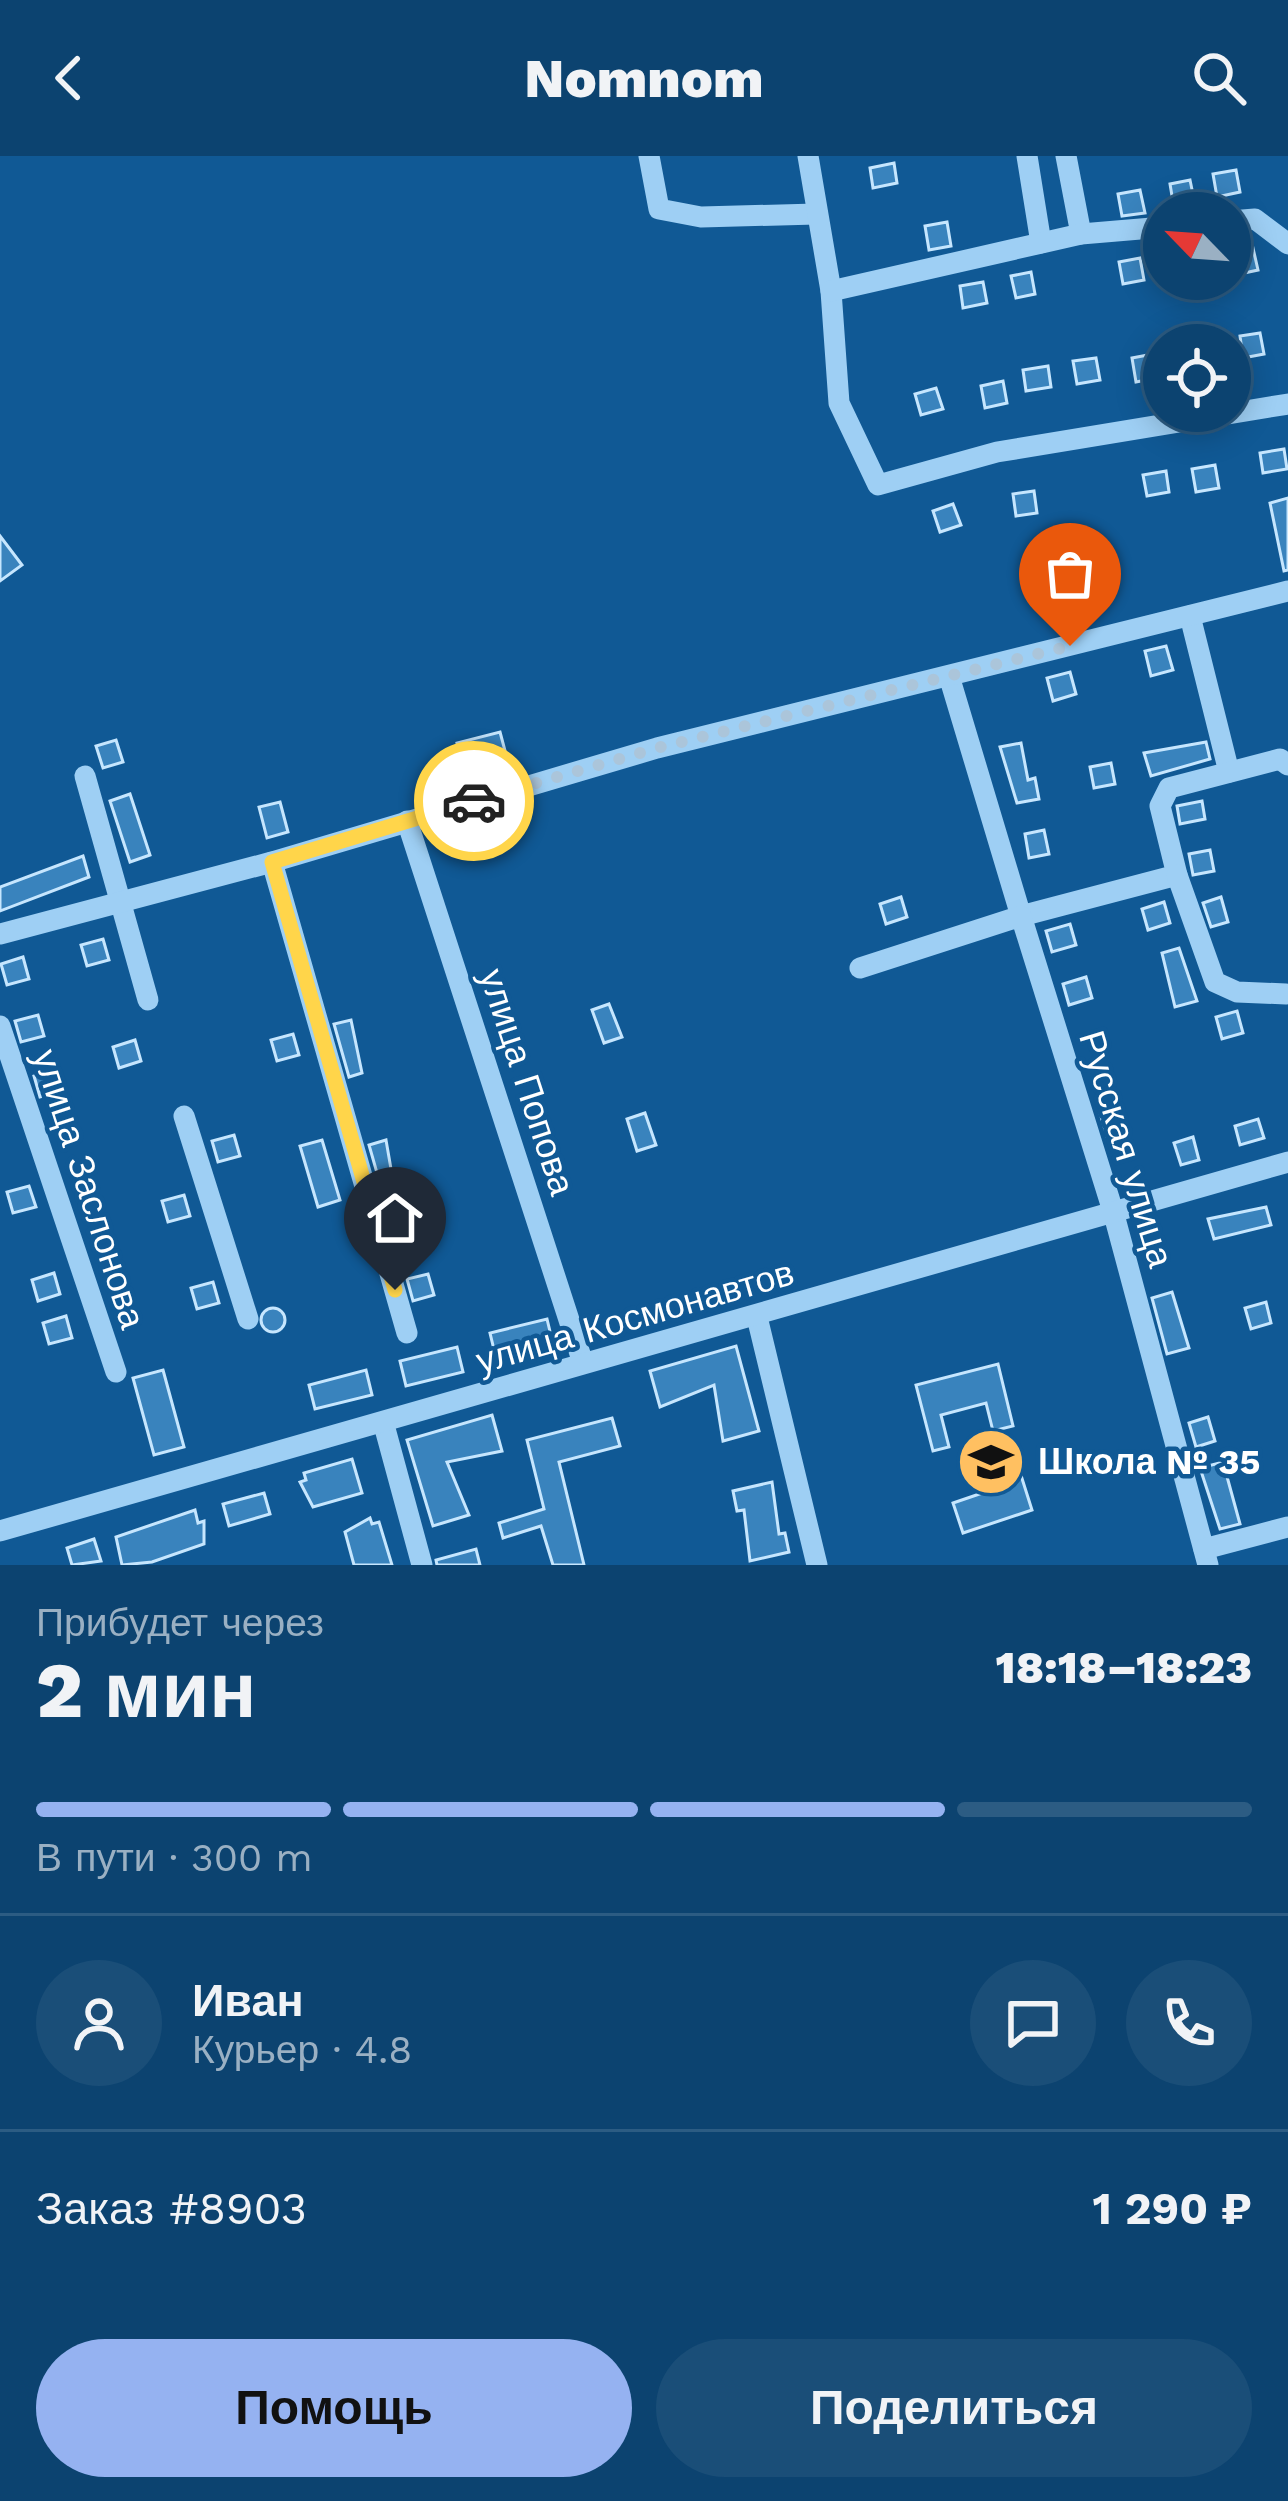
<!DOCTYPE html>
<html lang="ru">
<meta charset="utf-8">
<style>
body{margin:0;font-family:"Work Sans",sans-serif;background:#1a4e78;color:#f1f3f6;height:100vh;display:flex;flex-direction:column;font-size:45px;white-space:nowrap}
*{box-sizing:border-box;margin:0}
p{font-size:39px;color:#9ab0c3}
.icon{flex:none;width:66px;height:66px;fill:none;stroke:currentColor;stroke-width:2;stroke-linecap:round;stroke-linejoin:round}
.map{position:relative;height:1409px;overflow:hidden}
.drawer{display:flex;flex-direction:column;background:#0c4370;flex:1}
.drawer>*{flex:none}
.needle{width:78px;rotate:295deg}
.tools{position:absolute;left:1143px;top:36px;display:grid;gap:24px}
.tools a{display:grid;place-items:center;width:108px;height:108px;border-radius:50%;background:#0c4370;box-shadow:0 6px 30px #0003,0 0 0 3px #2c5c83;font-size:60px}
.pin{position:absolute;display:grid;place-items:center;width:102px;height:102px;color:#fff;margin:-123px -51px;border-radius:50% 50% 50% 0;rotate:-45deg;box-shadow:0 0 12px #0007}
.pin .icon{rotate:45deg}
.courier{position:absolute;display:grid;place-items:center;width:120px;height:120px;margin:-60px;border:9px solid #ffd54a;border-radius:50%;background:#fff;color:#222;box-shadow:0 3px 15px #0007}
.summary em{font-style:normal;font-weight:800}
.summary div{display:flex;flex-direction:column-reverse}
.summary{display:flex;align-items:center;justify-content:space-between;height:204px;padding:0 36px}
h1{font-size:78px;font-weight:800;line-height:90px}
.bar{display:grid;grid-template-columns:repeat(4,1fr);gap:18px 12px;align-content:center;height:144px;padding:0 36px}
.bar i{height:15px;border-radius:9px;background:#2c5c83}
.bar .current{background:#95b2f1}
.bar p{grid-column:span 4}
.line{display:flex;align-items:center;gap:30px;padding:0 36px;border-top:3px solid #2c5c83}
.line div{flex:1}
.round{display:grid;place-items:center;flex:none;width:126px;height:126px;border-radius:63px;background:#1a4e78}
.action{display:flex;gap:24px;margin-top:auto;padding:24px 36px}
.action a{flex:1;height:138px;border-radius:72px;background:#95b2f1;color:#111;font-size:48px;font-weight:800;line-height:138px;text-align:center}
.action a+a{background:#1a4e78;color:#f1f3f6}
header{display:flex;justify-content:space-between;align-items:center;height:156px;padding:0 36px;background:#0c4370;font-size:54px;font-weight:800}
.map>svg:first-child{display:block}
.building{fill:#3983bd;stroke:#c6e6fe;stroke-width:3}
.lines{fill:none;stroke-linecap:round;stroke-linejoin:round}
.minor{stroke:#9ecff4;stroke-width:21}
.done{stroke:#abc5da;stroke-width:12;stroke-dasharray:0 21.6}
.route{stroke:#ffd54a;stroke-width:15}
.labels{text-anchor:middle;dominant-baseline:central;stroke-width:9;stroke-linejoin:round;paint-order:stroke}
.street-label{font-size:36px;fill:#fff;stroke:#105995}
.poi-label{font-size:36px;font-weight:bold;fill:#fff;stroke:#105995;text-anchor:start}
</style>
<header><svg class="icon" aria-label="back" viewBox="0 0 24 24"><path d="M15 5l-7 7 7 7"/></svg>Nomnom<svg class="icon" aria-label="search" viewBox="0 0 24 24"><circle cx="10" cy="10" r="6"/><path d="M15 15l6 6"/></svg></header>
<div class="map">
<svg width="1288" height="1409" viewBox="0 0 1288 1409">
<rect width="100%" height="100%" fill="#105995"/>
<!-- building -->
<g class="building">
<path d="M894,7l3,20 -24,5 -3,-20z"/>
<path d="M1236,14l4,22 -23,5 -4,-23z"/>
<path d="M1190,24l5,24 -21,4 -4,-24z"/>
<path d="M1140,34l5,23 -23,3 -4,-22z"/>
<path d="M947,66l4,24 -22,4 -4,-24z"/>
<path d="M1253,92l5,22 -23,5 -5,-22z"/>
<path d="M1140,102l4,22 -21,4 -4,-22z"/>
<path d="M1031,116l4,22 -19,4 -5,-22z"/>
<path d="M983,126l4,21 -24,5 -3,-22z"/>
<path d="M1260,177l4,21 -21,4 -3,-22z"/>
<path d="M1153,198l4,24 -21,4 -4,-24z"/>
<path d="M1096,202l4,22 -23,4 -4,-23z"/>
<path d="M1048,210l3,21 -25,4 -3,-21z"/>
<path d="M1003,225l4,22 -22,5 -4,-22z"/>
<path d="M936,232l7,21 -22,6 -6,-21z"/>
<path d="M1284,293l3,20 -24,4 -3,-20z"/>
<path d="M1215,309l4,23 -23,4 -4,-23z"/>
<path d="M1166,315l3,21 -22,4 -4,-21z"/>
<path d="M1034,335l3,22 -21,3 -3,-22z"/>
<path d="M1288,342v72l-4,1 -14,-68z"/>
<path d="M953,348l8,21 -21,7 -7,-21z"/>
<path d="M0,380l22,29 -22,16z"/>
<path d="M1166,490l7,24 -22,6 -6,-25z"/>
<path d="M1070,516l6,22 -23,7 -6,-23z"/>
<path d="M500,576l8,30 -43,12 -8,-31z"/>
<path d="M116,584l7,22 -20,6 -7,-22z"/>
<path d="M1206,586l4,17 -59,17 -7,-23z"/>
<path d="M1021,587l7,37 7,-2 4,21 -22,4 -17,-56z"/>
<path d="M1111,607l4,21 -21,4 -4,-21z"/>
<path d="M130,638l20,61 -20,7 -20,-61z"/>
<path d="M1202,645l3,18 -25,5 -3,-18z"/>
<path d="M280,646l8,30 -21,6 -8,-31z"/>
<path d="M1044,674l5,24 -20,4 -4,-24z"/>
<path d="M1210,694l4,21 -21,4 -4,-21z"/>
<path d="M83,700l6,21 -89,34v-24z"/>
<path d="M901,741l6,20 -21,7 -6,-20z"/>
<path d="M1221,741l7,25 -17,5 -8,-24z"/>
<path d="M1164,746l6,21 -22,7 -6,-21z"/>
<path d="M1070,768l6,21 -24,7 -6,-21z"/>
<path d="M103,783l6,21 -22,6 -6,-21z"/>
<path d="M1179,792l18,53 -22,6 -13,-54z"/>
<path d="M23,801l6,22 -22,6 -6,-21z"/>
<path d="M1086,821l6,21 -23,7 -6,-21z"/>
<path d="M609,848l13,33 -18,6 -12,-33z"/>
<path d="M1237,855l6,22 -21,6 -6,-22z"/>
<path d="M38,859l6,21 -23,6 -6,-21z"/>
<path d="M351,864l11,53 -13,4 -15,-53z"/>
<path d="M293,878l6,21 -22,6 -6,-21z"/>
<path d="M135,884l6,21 -22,7 -6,-21z"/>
<path d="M57,914l6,21 -23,6 -6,-21z"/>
<path d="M1121,951l7,22 -21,7 -7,-23z"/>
<path d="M645,957l11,32 -19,6 -10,-32z"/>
<path d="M1258,963l6,19 -24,7 -5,-19z"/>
<path d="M234,979l6,21 -22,6 -6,-21z"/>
<path d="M1193,981l6,23 -18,5 -7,-22z"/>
<path d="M322,984l18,60 -22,7 -18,-61z"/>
<path d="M386,984l10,58 -11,3 -16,-56z"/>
<path d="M29,1030l7,21 -23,6 -6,-21z"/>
<path d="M184,1039l6,21 -22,6 -6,-21z"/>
<path d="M1266,1051l5,18 -57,14 -6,-20z"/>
<path d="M54,1117l6,21 -22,7 -6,-21z"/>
<path d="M428,1118l6,21 -21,6 -6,-22z"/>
<path d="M213,1126l6,21 -22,6 -6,-21z"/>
<path d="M1172,1136l17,56 -22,6 -15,-56z"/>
<path d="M1266,1146l5,21 -20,6 -6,-21z"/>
<circle cx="273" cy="1164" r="12"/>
<path d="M66,1160l6,22 -23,6 -6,-21z"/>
<path d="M547,1163l6,25 -57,14 -6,-25z"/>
<path d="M736,1190l23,85 -36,10 -9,-56 -54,22 -10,-36z"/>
<path d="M457,1191l6,25 -57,14 -6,-25z"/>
<path d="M998,1208l15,62 -20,5 -7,-28 -45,12 8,32 -16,4 -17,-66z"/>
<path d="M163,1214l21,77 -30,8 -21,-77z"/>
<path d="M366,1214l6,25 -57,14 -6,-24z"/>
<path d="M492,1259l10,36 -55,11 22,53 -36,11 -26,-86z"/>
<path d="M1208,1261l7,24 -19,6 -7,-24z"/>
<path d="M612,1262l8,28 -61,16 25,103h-31l-12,-39 -38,12 -4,-15 45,-14 -17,-69z"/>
<path d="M352,1303l10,34 -49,14 -13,-25 6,-2 -2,-7z"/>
<path d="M1223,1306l17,62 -20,5 -20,-61z"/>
<path d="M1019,1313l13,41 -69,23 -10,-30 44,-15 -3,-10z"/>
<path d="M772,1326l7,52 6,-1 4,19 -39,9 -6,-51 -7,1 -4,-20z"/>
<path d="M264,1337l6,21 -41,12 -6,-22z"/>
<path d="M195,1354l3,13 6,-2v23l-52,18 -30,3 -6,-28z"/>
<path d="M370,1362l2,6 7,-2 13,43h-38l-9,-33z"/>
<path d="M94,1383l7,22 -29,4 -5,-17z"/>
<path d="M476,1393l4,16h-43l-1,-5z"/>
</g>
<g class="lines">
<!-- minor -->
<g class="minor">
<path d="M649,0l10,53 42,8 115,-3"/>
<path d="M808,0l23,135 8,112 39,82 119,-33 291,-48"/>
<path d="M1027,0l14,87"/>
<path d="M1066,0l15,78"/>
<path d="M1230,65l25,-2 33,25"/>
<path d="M831,135l250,-57 83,-7"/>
<path d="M1190,460l39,156"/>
<path d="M949,520l72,240 156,-41 -17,-69 9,-18 111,-29 8,6"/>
<path d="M85,620l63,224"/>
<path d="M407,665l176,542"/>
<path d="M272,706l135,471"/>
<path d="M1177,719l38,107 22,10 49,2"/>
<path d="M0,778l272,-72 385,-114 631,-157"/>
<path d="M860,812l161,-52 92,295 95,354"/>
<path d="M0,870l116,346"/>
<path d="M184,960l64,203"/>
<path d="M757,1161l60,248"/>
<path d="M384,1269l38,140"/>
<path d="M0,1375l1288,-369"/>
<path d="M1204,1393l84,-22"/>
</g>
</g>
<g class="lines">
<!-- done -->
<path class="done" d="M474,645l183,-53 413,-102"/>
<!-- route -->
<path class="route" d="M395,1134l-123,-428 202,-61"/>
</g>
<!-- icons -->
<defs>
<symbol id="school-disc" viewBox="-11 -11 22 22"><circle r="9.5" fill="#ffc061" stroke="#105995"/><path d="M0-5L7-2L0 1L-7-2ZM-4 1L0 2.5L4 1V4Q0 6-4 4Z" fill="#111"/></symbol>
</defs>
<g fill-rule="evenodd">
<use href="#school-disc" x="953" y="1268" width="76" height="76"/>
</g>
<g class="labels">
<!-- street labels -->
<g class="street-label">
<text transform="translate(527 926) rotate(72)">улица Попова</text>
<text transform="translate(1126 993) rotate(73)">Русская улица</text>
<text transform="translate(89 1033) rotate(72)">улица Заслонова</text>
<text transform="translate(635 1161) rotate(-16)">улица Космонавтов</text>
</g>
<!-- poi labels -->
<g class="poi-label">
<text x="1038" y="1306">Школа № 35</text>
</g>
</g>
</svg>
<div class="tools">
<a><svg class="needle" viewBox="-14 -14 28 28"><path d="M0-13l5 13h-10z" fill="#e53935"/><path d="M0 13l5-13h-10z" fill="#9ab0c3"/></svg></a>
<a><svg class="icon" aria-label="locate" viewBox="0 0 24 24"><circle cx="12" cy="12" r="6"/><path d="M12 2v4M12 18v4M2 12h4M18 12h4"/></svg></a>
</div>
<div class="pin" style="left:1070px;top:490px;background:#ea580c"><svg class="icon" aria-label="bag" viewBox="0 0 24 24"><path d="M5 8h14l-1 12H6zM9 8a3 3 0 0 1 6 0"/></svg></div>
<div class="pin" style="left:395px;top:1134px;background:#1f2937"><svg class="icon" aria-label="home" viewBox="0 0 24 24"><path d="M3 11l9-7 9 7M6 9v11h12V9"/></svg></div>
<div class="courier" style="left:474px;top:645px"><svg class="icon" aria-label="car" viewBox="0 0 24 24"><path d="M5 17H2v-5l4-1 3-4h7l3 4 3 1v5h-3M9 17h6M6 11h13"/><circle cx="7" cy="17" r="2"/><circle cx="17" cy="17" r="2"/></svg></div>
</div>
<section class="drawer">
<div class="summary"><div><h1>2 мин</h1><p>Прибудет через</p></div><em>18:18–18:23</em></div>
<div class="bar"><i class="current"></i><i class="current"></i><i class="current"></i><i></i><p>В пути · 300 m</p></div>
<div class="line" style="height:216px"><a class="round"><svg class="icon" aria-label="person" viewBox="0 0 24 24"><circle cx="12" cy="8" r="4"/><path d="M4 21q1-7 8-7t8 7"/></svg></a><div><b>Иван</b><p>Курьер · 4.8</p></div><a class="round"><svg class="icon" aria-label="chat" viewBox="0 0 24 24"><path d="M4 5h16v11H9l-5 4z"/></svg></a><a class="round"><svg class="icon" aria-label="phone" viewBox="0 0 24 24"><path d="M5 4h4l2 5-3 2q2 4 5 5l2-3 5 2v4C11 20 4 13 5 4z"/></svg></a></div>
<div class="line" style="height:156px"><div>Заказ #8903</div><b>1 290 ₽</b></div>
<div class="action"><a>Помощь</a><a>Поделиться</a></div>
</section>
